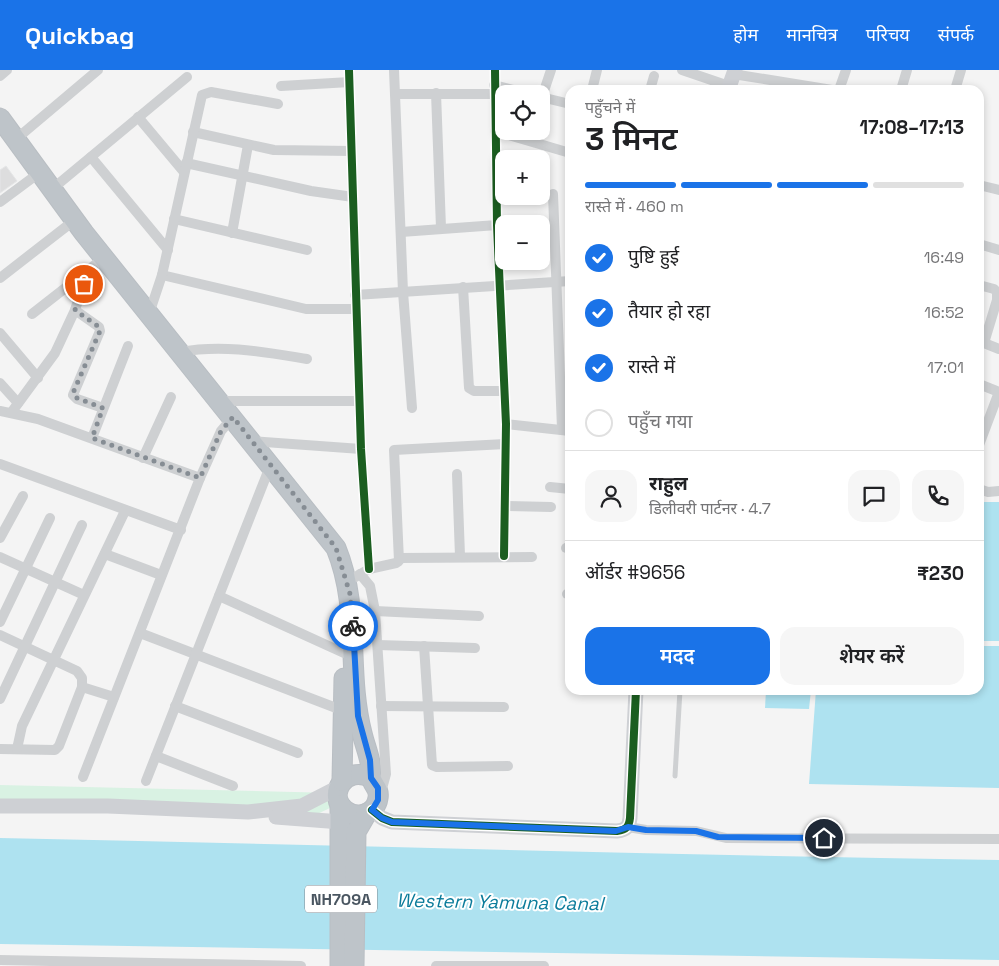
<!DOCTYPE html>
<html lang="hi">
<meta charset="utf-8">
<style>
body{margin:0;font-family:"Space Grotesk","Noto Sans Devanagari",sans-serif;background:#f6f6f6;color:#202124;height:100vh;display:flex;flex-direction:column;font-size:19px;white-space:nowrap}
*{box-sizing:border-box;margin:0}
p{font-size:16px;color:#757577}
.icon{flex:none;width:28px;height:28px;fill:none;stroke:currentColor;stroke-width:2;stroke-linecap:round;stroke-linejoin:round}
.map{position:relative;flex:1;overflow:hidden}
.details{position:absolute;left:565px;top:15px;width:419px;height:610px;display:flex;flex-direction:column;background:#fff;border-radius:15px;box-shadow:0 2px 8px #0003}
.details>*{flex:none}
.controls{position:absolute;left:495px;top:15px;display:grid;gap:10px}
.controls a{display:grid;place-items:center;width:55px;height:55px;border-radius:10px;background:#fff;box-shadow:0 2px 8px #0003;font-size:25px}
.pin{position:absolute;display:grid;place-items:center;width:42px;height:42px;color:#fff;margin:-21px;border:2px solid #fff;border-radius:50%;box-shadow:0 1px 5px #0007}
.courier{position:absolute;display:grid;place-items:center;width:50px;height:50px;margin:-25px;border:4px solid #1a73e8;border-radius:50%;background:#fff;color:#222;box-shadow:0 1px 6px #0007}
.head em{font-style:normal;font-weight:600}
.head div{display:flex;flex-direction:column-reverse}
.head{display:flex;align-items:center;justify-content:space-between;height:85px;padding:0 20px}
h1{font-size:32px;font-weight:600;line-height:38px}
.bar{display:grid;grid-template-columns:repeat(4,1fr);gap:8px 5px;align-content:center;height:60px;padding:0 20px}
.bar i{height:6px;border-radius:4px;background:#e0e0e0}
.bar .current{background:#1a73e8}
.bar p{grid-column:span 4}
.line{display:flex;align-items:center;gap:12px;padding:0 20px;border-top:1px solid #e0e0e0}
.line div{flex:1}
.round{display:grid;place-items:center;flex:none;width:52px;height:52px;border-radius:15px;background:#f6f6f6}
ol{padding:0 20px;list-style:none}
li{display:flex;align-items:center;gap:15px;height:55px}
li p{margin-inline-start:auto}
li .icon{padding:5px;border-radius:50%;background:#1a73e8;color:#fff;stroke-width:4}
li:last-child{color:#757577}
li i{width:28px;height:28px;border:2px solid #e0e0e0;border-radius:50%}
.action{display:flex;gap:10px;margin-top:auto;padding:10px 20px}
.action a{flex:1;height:58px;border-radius:15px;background:#1a73e8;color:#fff;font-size:20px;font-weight:600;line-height:58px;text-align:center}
.action a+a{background:#f6f6f6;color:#202124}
header{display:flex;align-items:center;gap:30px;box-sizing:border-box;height:70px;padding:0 25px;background:#1a73e8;color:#fff}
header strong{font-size:24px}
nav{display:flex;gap:28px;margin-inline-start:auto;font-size:18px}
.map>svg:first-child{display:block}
.green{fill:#d9f2e3}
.water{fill:#aee2f0}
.building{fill:#ddddde;stroke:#e5e6e7}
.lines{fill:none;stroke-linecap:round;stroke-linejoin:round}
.highway-casing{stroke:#b9bec3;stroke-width:21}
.lane{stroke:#ced0d2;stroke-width:5}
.street{stroke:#ced0d2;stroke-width:10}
.secondary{stroke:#ced0d4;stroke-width:15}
.highway{stroke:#bec4c9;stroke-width:19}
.cycleway-casing{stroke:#fff;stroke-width:11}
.cycleway{stroke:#1b5e20;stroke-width:8}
.done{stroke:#868d94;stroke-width:5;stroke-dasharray:0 9}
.route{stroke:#1a73e8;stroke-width:6}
.labels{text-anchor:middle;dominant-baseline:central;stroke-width:4;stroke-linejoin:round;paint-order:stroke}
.shield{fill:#fff;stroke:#808990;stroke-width:1}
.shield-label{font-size:16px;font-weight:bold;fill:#4a5661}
.water-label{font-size:19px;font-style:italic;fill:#0c7c9b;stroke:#fff}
</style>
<header>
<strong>Quickbag</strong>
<nav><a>होम</a><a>मानचित्र</a><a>परिचय</a><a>संपर्क</a></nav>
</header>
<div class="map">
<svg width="999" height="896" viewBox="0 0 999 896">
<rect width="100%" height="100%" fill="#f4f4f4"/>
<!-- green -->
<path class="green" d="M0,715l335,8 -5,15 -17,8 -313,-6z"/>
<!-- water -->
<g class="water">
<rect x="979" y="432" width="20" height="139"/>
<path d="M979,576h20v142l-190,-4 7,-94h163z"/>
<path d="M766,620h45l-2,19 -44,-1z"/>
<path d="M0,768c333,7 666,17 999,22v100l-999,-16z"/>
</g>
<!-- building -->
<path class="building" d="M6,96l11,15 -17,12v-23z"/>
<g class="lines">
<defs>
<g id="highway">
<path d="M0,48l84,115 252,315c25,61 10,123 26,185 2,9 6,19 8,29 1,5 0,11 1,15 1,8 9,11 7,21 -2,15 -19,22 -32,13 -21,-16 0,-47 25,-33"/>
<path d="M342,711l2,-103"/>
<path d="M340,735v161"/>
<path d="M354,896l2,-134 11,-19"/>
</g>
</defs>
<!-- highway casing -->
<use href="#highway" class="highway-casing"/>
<!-- lane -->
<path class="lane" d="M675,706l5,-86"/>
<!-- street -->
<g class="street">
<path d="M349,0l12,379 8,120"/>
<path d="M394,0l9,222 9,116"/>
<path d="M495,0l2,155 9,199 -2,132"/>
<path d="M682,0l47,16"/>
<path d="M733,4l99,16"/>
<path d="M0,6l7,-6"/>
<path d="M494,15l35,9"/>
<path d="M281,16l69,-4"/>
<path d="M592,20l5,-20"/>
<path d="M650,20l4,-14"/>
<path d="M839,20l7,-20"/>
<path d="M901,20l6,-20"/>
<path d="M955,20l6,-20"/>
<path d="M436,23l5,135"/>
<path d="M395,24h99"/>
<path d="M541,27l29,7"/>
<path d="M542,27l9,-27"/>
<path d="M138,47l46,55"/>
<path d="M495,61l75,22"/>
<path d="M193,62l81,18 78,1"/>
<path d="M15,70l83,-70"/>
<path d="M91,87l77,93"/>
<path d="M186,93l125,28 42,6"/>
<path d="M979,115l20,5"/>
<path d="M51,120l136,-113"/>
<path d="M553,124l9,235"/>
<path d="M0,132l39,-29"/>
<path d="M174,149l133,31"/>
<path d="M401,162l96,-7"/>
<path d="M232,163l16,-88"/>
<path d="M979,174l20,6"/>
<path d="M162,205l144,34h50"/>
<path d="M0,208l67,-52"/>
<path d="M979,215l15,4 3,3v8l-13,43"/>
<path d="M463,217l6,101 5,3h30"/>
<path d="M355,225l215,-14"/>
<path d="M75,240l24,17 1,4 -27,64 4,4 26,9"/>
<path d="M32,244l64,-50"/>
<path d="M149,244l13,-39 40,-180 9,-3 67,12"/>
<path d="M0,263l38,45"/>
<path d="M979,271l20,8"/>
<path d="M180,282c43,-8 84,0 127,7"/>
<path d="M0,313l18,20"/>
<path d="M979,314l20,8"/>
<path d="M220,331h140"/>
<path d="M0,341l38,8 162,59"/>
<path d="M11,343l44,-60 20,-43 12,-38"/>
<path d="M506,354l64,7"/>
<path d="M92,368l36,-92"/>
<path d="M252,371l109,8"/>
<path d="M979,375l20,-53"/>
<path d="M143,388l28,-61"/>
<path d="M0,394l181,66"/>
<path d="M457,404l3,82"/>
<path d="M550,417l20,2"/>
<path d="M979,419l9,3 11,-1"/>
<path d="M505,436l46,1"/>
<path d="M0,468l23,-42"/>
<path d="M566,478h4"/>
<path d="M105,484l56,21"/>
<path d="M0,487l84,38"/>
<path d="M400,488l132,-1"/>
<path d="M360,504l10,12 5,25 11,163 -3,11 -5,3"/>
<path d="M347,512l22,-13 27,-6 3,-2 -5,-111 111,-6"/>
<path d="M567,524h3"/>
<path d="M219,526l125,57"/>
<path d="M375,541l104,5"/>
<path d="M0,552l50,-104"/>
<path d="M140,563l204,78"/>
<path d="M0,565l77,36 5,7v9l-23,59 -4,4 -55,-1"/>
<path d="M378,575l97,3"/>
<path d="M424,576l8,119 5,2 71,-1"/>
<path d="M82,617l32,10"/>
<path d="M0,629l82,-174"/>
<path d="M175,636l123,47"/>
<path d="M381,636l123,1"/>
<path d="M17,679l5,-23 103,-215"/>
<path d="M156,686l77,30"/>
<path d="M83,707l117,-299 21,-47 12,-14"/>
<path d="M146,711l121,-307"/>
<path d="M628,757l18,3 50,1 30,7 273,1"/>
<path d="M0,890l301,6"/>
<path d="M436,896h108"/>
</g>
<!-- secondary -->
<g class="secondary">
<path d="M728,20l7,-20"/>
<path d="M0,736h108l140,6 54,-6 37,-19"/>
<path d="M372,740l10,8 10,4 225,9c9,-1 12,-4 13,-13l6,-128"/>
<path d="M276,747l65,5"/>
</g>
<!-- highway -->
<use href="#highway" class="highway"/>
<defs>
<g id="cycleway">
<path d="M349,0l12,379 8,120"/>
<path d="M495,0l2,155 9,199 -2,132"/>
<path d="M372,740l10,8 10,4 225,9c9,-1 12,-4 13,-13l6,-128"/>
</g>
</defs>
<!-- cycleway casing -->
<use href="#cycleway" class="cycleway-casing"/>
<!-- cycleway -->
<use href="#cycleway" class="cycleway"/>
</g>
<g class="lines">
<!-- done -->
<path class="done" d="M84,214l-9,26 24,17 1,4 -27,62 4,5 26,10 -11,30 108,40 21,-47 12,-14 103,131 14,46 3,32"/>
<!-- route -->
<path class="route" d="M353,556l5,90 12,44 1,18 7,10v12l-6,10 10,8 10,4 224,9 12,-4 18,3 50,1 22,6 106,1"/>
</g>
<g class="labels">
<!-- shield labels -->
<rect class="shield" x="305" y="815.5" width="72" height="27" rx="4"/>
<g class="shield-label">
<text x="341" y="829">NH709A</text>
</g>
<!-- water labels -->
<g class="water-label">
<text transform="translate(500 832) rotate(1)">Western Yamuna Canal</text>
</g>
</g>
</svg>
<div class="controls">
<a><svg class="icon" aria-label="locate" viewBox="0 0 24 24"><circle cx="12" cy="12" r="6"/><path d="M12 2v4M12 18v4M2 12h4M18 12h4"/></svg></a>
<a>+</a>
<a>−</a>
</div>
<div class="pin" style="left:84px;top:214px;background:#ea580c"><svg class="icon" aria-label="bag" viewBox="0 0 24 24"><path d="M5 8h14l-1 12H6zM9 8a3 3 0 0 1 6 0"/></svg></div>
<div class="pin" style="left:824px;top:768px;background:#1f2937"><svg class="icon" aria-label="home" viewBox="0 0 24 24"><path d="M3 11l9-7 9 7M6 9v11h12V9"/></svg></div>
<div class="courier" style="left:353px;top:556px"><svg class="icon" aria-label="bike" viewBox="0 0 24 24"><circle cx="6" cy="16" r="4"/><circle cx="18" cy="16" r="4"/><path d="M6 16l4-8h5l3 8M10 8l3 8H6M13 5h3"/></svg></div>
<section class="details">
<div class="head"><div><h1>3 मिनट</h1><p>पहुँचने में</p></div><em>17:08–17:13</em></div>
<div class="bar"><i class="current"></i><i class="current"></i><i class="current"></i><i></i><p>रास्ते में · 460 m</p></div>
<ol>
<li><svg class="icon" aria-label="check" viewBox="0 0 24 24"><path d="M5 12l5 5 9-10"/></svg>पुष्टि हुई<p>16:49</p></li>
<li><svg class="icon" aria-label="check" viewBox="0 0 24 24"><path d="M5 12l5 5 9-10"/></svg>तैयार हो रहा<p>16:52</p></li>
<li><svg class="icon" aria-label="check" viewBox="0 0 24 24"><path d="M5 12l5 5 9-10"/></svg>रास्ते में<p>17:01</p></li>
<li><i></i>पहुँच गया</li>
</ol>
<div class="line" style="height:90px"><a class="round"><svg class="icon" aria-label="person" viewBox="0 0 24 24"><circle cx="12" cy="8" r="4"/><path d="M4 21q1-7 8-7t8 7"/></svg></a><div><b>राहुल</b><p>डिलीवरी पार्टनर · 4.7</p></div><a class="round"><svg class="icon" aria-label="chat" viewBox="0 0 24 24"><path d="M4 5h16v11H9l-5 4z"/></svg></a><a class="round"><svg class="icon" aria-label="phone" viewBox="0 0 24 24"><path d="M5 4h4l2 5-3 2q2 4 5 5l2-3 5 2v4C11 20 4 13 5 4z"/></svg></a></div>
<div class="line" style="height:65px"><div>ऑर्डर #9656</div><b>₹230</b></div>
<div class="action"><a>मदद</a><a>शेयर करें</a></div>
</section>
</div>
